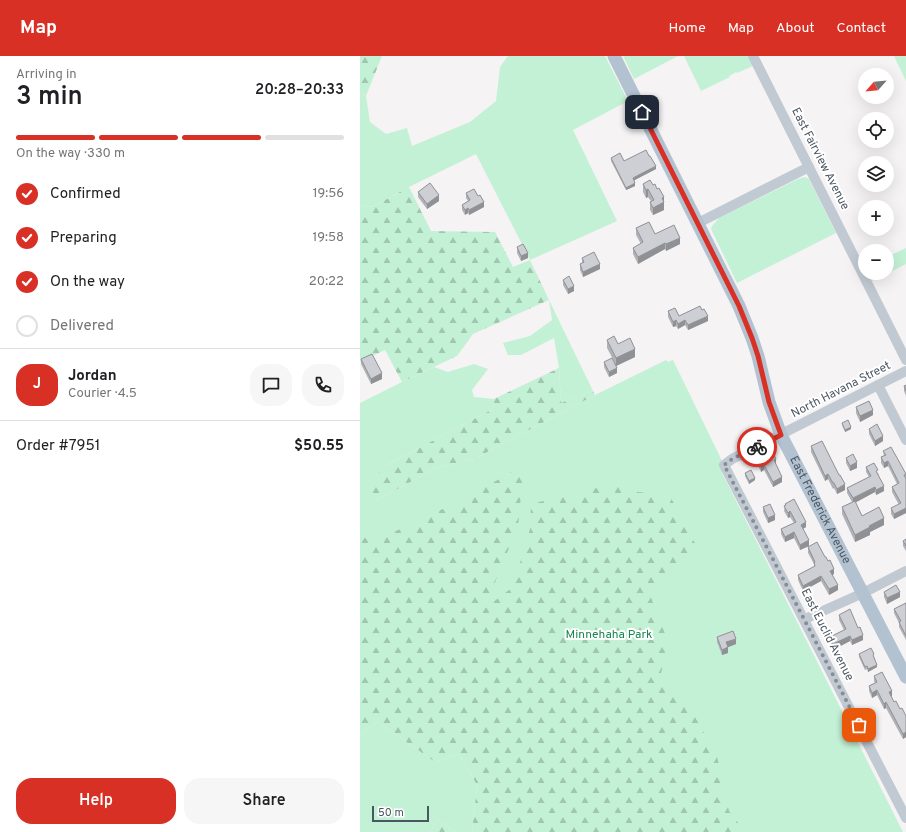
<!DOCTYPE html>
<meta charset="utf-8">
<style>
body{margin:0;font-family:Overpass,sans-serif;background:#f6f6f6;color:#202124;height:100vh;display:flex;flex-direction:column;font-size:15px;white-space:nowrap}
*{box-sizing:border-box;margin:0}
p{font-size:13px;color:#757577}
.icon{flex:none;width:22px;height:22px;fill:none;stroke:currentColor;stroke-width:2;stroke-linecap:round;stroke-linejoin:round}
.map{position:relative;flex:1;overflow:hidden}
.panel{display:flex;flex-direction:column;background:#fff;width:360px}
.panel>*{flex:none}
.needle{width:26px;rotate:243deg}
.fabs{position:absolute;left:498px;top:12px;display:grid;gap:8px}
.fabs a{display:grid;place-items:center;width:36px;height:36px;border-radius:50%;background:#fff;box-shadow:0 4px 16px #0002;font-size:20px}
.scale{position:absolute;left:12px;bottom:10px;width:57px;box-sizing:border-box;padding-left:4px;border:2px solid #4a5661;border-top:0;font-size:11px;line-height:14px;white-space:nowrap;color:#4a5661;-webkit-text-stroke:3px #fff;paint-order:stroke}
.pin{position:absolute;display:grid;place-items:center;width:34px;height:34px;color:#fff;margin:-17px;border-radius:8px;box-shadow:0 2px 6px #0006}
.courier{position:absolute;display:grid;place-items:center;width:40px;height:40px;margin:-20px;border:3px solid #d93025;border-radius:50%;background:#fff;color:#222;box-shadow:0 1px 5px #0007}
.head em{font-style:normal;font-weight:600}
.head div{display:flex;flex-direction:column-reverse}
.head{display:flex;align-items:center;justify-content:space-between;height:68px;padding:0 16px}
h1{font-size:26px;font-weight:600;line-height:30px}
.bar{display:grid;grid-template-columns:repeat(4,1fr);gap:6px 4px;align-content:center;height:48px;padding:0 16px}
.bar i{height:5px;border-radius:3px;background:#e0e0e0}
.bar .current{background:#d93025}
.bar p{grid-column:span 4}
.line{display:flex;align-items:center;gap:10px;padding:0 16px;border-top:1px solid #e0e0e0}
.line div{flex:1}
.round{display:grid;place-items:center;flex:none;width:42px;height:42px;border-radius:16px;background:#f6f6f6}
ol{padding:0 16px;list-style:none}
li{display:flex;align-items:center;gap:12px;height:44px}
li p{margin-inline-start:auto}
li .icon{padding:4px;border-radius:50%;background:#d93025;color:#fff;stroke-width:4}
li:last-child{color:#757577}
li i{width:22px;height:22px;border:2px solid #e0e0e0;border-radius:50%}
.action{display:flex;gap:8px;margin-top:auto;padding:8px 16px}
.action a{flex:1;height:46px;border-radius:16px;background:#d93025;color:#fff;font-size:16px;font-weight:600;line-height:46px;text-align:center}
.action a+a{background:#f6f6f6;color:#202124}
header{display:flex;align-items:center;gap:24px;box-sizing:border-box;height:56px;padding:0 20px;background:#d93025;color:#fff}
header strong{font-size:19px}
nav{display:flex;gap:22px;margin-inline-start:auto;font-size:14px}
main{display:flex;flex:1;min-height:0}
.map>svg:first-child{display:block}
.green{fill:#c3f1d5}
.forest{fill:url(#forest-firs)}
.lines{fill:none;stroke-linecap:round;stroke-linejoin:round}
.minor{stroke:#c1cad2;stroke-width:10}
.major{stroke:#b3c2d1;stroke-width:13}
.wall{fill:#b0b2b7}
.shaded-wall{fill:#909195}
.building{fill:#cdcfd5;stroke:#909195}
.done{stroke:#868d94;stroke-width:4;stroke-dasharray:0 7.2}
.route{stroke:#d93025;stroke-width:5}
.labels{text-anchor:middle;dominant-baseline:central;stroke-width:4;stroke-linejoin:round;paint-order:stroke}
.street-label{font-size:12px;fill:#4a5661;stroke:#fff}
.park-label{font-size:12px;fill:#17864f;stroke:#fff}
</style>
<header>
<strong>Map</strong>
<nav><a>Home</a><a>Map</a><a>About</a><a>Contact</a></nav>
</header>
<main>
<section class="panel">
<div class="head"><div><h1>3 min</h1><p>Arriving in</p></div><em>20:28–20:33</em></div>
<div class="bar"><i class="current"></i><i class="current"></i><i class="current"></i><i></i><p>On the way · 330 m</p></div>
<ol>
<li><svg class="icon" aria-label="check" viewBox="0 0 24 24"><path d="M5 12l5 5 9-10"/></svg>Confirmed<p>19:56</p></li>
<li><svg class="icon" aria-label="check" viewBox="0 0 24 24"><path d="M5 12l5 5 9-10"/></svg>Preparing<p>19:58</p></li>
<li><svg class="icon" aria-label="check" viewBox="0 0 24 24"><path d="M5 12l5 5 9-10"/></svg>On the way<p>20:22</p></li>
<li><i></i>Delivered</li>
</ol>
<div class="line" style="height:72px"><b class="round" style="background:#d93025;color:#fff">J</b><div><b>Jordan</b><p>Courier · 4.5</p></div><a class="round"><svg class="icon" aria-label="chat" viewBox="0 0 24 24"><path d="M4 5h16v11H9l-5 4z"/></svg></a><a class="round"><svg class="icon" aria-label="phone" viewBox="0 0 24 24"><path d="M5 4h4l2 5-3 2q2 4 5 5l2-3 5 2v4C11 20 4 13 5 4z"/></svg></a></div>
<div class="line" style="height:52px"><div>Order #7951</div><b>$50.55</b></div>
<div class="action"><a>Help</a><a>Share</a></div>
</section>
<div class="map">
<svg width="546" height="776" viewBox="0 0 546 776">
<defs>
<pattern id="forest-firs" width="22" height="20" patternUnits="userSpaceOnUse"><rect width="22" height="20" fill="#c3f1d5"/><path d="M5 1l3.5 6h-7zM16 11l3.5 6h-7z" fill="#a0c6b0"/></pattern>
</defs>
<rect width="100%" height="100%" fill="#f5f3f3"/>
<!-- green -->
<g class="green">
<path d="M148,0h97l23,45 -55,29 44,91 -87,39 -54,-106 -67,33 -37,20 -12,-2v-111l6,2 4,26 16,12 21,-6 5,18 58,-24 26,-21 4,-34z"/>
<path d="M263,0h55l-44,23z"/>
<path d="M324,0h64l5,10 -16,7 -1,-1 -7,4 1,1 -29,14z"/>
<path d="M534,0h12v25z"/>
<path d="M445,121l4,2 27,54 -99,50 -26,-54 1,-3 7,-8 79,-39z"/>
<path d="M546,192v16l-34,17 -4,-8h19v-16z"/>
<path d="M189,244l44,91 -32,12 -2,-35 -5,-30 -33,17h-13l-5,-12 27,-7 22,-16z"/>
<path d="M306,304l2,2 5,-2 51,105 -2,8 181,359h-389l-104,-204 -50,24v-249l42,-21 32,-15 14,5 26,-8 14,5 -16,21 2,7 20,2 -1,10 -112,59 -13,37 66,-36 44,-12 117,-62z"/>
<path d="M18,666l57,40 24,-8 18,31 -5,47h-17l-17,-13 -8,13h-70v-98z"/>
</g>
<!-- forest -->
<g class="forest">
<path d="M0,0h22l-16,40 -6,-2z"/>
<path d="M49,131l22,44 64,1 18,35 17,-7 19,40 -76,34 -16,22 -55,26 -17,-32 -25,12v-157l12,2z"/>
<path d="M199,312l2,35 32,-12 2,4 -117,62 -44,12 -66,36 1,-13 12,-24 112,-59 1,-10z"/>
<path d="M164,409l-6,61 -34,83 29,-22 17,-58 1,-25 86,-21 21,9 31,2 29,55 -39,34 -9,12 19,49 -8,29 33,42 23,41 12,55 16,21h-273l5,-47 -18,-31 -24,8 -57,-40 -18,12v-196h21l81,-38z"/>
<path d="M78,763l17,13h-25z"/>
</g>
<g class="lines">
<!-- minor -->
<g class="minor">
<path d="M393,0l153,304"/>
<path d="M338,167l111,-56"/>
<path d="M546,315l-174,88 -8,6 182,353"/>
<path d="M518,329l28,55"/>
<path d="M445,563l58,-26 43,-22"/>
</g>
<!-- major -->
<path class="major" id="s1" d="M254,0l125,250 13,32 6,18 11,46 12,33 125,242"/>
</g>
<!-- wall -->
<g class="wall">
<path d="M251,102l13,3 32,8 -22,11 1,6 -9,4 -15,-29z"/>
<path d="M283,128l10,1 11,16v9l-11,5 -3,-5v-8l1,-1 -3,-4 -2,1 -3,-6z"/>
<path d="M58,136l21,9 -12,8 -9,-12z"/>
<path d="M106,137l18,14 -15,8 -1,-2 -3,2 -3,-5v-5l6,-4 -2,-3z"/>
<path d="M276,172l19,6 25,10 -14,7 -1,-2 -27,15 -5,-10v-6l8,-4 -5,-9z"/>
<path d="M157,191l11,11 -7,3 -4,-8z"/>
<path d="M222,202l18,11 -17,8 -3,-7v-6l2,-1z"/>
<path d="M203,224l11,11 -6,3 -5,-9z"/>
<path d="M308,255l11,5 29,5 -20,9 -3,-5 -7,4 -2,-3 -3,1 -5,-10z"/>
<path d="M247,284l11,4 17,13 -19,9 1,7 -8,4 -5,-10v-5l11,1 -8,-15z"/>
<path d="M1,303l21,20 -11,5 -10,-20z"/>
<path d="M546,329v11l-2,-5v-5z"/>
<path d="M496,351l17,8 -13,7 -4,-9z"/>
<path d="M482,367l9,6 -6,3 -3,-7z"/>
<path d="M509,373l14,12 -8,5 -6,-12z"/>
<path d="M451,390l34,44 -8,4 -3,-6 -1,1 -5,-10 -3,2 -14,-29z"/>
<path d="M523,395l23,23v39l-12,6 -3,-5v-6l8,-3 -7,-13v-5l5,-3 -9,-18 -4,2 -3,-5v-6l3,-1z"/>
<path d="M396,400l20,9 6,17 -9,5 -9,-17 -3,2 -5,-11z"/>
<path d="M486,402l11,10 -7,3 -4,-8z"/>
<path d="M506,411l12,6 6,18 -8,4 -1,-3 -20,10 7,14 22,9 -14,7v3l-15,7 -13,-28v-7l10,-5 -5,-9v-5l22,-11 -3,-5z"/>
<path d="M385,417l10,7 -6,4 -4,-8z"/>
<path d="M425,448l21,23 -3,2 6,17 -9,4 -6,-12 -9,4 -4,-8v-5l13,-6 -4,-6 -2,1 -4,-7z"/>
<path d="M403,451l12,13 -7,3 -5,-11z"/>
<path d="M546,483v12l-3,-5v-5z"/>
<path d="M448,491l26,27 -2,1 6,15 -9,5 -8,-14 -18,10 -5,-11v-5l16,-8v-3l-6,-11z"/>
<path d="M524,536l16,5 -13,7 -3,-7z"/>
<path d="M546,547v37l-7,-13v-4l-5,-10v-4z"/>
<path d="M479,559l24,25 -11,5 -2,-4 -17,9 -3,-8v-5l14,-7 -5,-10z"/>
<path d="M357,581l19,7 -8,3v6l-6,2 -5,-13z"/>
<path d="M499,598l15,3 3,10 -9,5 -1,-3 -2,1 -6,-13z"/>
<path d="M514,620l18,20h-1l3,6 12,14v21l-3,2 -17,-31 -2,1 -7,-14 -5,3 -3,-7v-5l6,-3 -1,-2z"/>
</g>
<!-- shaded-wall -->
<g class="shaded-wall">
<path d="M296,110v3l-23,12v-3z"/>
<path d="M275,127v3l-9,4v-2z"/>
<path d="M288,133v8l-2,1v-8z"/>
<path d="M79,139v6l-12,8v-5z"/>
<path d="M304,141v13l-11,5v-7l9,-10z"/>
<path d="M124,146v5l-15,8v-5z"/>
<path d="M108,152v5l-3,2v-5z"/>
<path d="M320,182v6l-14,7v-7z"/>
<path d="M305,187v6l-27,15v-7z"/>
<path d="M168,197v5l-7,3v-5z"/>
<path d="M240,208v5l-17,8v-5z"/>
<path d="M214,230v5l-6,3v-5z"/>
<path d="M348,260v5l-20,9v-5z"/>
<path d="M316,264v6l-3,1v-5z"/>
<path d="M325,264v5l-7,4v-5z"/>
<path d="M275,293v8l-19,9v-8z"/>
<path d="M257,312v5l-8,4v-5z"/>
<path d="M22,317v6l-11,5v-5z"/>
<path d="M513,354v5l-13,7v-6z"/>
<path d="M491,371v2l-6,3v-2z"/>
<path d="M523,380v5l-8,5v-5z"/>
<path d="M416,403v6l-2,1v-6z"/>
<path d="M528,405v5l-4,2v-5z"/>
<path d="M497,406v6l-7,3v-5z"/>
<path d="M404,409v5l-3,2v-5z"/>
<path d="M468,418v5l-3,2v-5z"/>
<path d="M422,421v5l-9,5v-5z"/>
<path d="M395,422v2l-6,4v-3z"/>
<path d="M485,428v6l-8,4v-5z"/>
<path d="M524,430v5l-8,4v-5z"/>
<path d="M515,431v5l-22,12v-6z"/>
<path d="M546,452v5l-12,6v-5z"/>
<path d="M430,455v6l-2,1v-5z"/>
<path d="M415,459v5l-7,3v-5z"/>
<path d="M524,462v7l-14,7v3l-15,7v-7l14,-9z"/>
<path d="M446,466v5l-5,3v-5z"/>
<path d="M434,476v6l-9,4v-5z"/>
<path d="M449,484v6l-9,4v-5z"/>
<path d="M474,513v5l-4,2v-5z"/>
<path d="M461,520v5l-18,10v-5z"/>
<path d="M478,529v5l-9,5v-6z"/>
<path d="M540,536v5l-13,7v-6z"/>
<path d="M503,579v5l-11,5v-5z"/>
<path d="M490,580v5l-17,9v-6z"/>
<path d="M376,583v5l-10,4v-6z"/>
<path d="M368,591v6l-6,2v-5z"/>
<path d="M517,609v2l-9,5v-3z"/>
<path d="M517,634v5l-5,3v-5z"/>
<path d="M532,635v5l-3,1v-5z"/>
<path d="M526,646v6l-2,1v-5z"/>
<path d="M546,676v5l-3,2v-5z"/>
</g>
<!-- building -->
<g class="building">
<path d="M286,94l3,6h1l6,10 -23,12 2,5 -9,5 -15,-30 9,-5 4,8z"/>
<path d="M290,124l3,5 2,-1 2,5 2,-1 5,9 -2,1 2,4 -11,6 -3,-6 4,-2 -6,-11 -2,1 -3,-6z"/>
<path d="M70,127l9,12 -12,9 -9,-12z"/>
<path d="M114,133l4,7 2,-1 4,7 -15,8 -1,-2 -3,2 -3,-5 8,-5 -4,-7z"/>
<path d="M289,166l6,12 19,-9 6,13 -14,6 -1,-1 -27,14 -5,-9 10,-6 -7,-14z"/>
<path d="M163,188l5,9 -7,3 -4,-9z"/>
<path d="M234,196l6,12 -17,8 -3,-8 4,-2 -2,-4z"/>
<path d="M209,220l5,10 -6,3 -5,-9z"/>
<path d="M340,250l2,4 2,-1 4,7 -20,9 -3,-5 -7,4 -2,-4 -3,2 -5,-11 7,-3 4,8z"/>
<path d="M254,280l4,8 12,-6 5,11 -19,9 -9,-18z"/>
<path d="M12,298l10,19 -11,6 -10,-20z"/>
<path d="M252,302l5,10 -8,4 -5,-10z"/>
<path d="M546,329v6l-2,-5z"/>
<path d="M509,345l4,9 -13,6 -4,-9z"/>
<path d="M488,364l3,7 -6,3 -3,-7z"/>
<path d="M517,368l6,12 -8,5 -6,-12z"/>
<path d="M462,385l17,34h1l5,9 -8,5 -3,-6h-1l-5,-9 -3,2 -14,-30z"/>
<path d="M531,391l15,27 -2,1 2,4v29l-12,6 -3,-6 10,-5 -9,-16 7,-4 -11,-22 -4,2 -3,-6 5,-2 -3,-4z"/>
<path d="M411,393l5,10 -2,1 8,17 -9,5 -9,-17 -3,2 -5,-11z"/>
<path d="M493,398l4,8 -7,4 -4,-8z"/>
<path d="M514,407l4,7 -2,1 8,15 -8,4 -1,-3 -22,11 -6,-10 24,-12 -5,-9z"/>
<path d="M391,414l4,8 -6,3 -4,-8z"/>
<path d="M434,443l12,23 -5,3 8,15 -9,5 -6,-13 -9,5 -4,-8 15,-7 -6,-11 -2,2 -4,-7 2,-1 -1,-1z"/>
<path d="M495,445l7,15 17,-9 5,11 -15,8 1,1 -15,8 -13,-28z"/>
<path d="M410,448l5,11 -7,3 -5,-11z"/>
<path d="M546,483v7l-3,-5z"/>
<path d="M457,486l8,15h1l2,4 2,-1 4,9 -4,2 8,14 -9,4 -8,-13 -18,10 -5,-11 17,-9 -1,-4h1l-7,-15z"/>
<path d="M536,529l4,7 -13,6 -3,-6z"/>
<path d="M546,547v33l-7,-14 2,-1 -7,-12z"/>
<path d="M490,553l8,19 2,-1 3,8 -11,5 -2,-4 -17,8 -3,-7 16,-8 -7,-14z"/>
<path d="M373,575l3,8 -10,3 2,5 -6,3 -5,-13z"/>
<path d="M511,592l3,6 -1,1 4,10 -9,4 -1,-3 -2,1 -6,-13z"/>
<path d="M522,616l10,19 -3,1 5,10 2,-1 4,8 2,-1 4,8v16l-3,2 -17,-32 -2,2 -7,-14 -5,3 -3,-7 8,-4 -3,-6z"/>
</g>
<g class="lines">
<!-- done -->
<path class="done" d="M397,391l-25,12 -8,6 135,260"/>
<!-- route -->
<path class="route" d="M282,56l97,194 13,32 6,18 11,46 12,33 -24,12"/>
</g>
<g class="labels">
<!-- street labels -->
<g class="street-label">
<text transform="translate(460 103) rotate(63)">East Fairview Avenue</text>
<text transform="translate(481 334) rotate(-27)">North Havana Street</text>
<text stroke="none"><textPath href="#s1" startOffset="500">East Frederick Avenue</textPath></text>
<text transform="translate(467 579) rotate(63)">East Euclid Avenue</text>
</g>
<!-- park labels -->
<g class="park-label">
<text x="249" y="579">Minnehaha Park</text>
</g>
</g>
</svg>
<div class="fabs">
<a><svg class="needle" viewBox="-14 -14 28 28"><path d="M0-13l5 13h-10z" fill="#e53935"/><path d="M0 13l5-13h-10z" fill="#757577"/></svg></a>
<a><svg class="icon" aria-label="locate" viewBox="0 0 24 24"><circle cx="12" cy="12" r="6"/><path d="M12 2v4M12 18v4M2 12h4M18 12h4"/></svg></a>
<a><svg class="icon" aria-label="layers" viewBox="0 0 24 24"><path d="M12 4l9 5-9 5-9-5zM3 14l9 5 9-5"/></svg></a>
<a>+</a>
<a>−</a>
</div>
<div class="scale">50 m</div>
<div class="pin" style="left:499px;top:669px;background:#ea580c"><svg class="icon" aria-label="bag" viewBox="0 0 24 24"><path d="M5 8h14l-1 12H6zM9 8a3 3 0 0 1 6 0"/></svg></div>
<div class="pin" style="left:282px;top:56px;background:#1f2937"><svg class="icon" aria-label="home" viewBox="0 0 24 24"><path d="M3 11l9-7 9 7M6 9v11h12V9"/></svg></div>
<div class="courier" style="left:397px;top:391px"><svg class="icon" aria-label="bike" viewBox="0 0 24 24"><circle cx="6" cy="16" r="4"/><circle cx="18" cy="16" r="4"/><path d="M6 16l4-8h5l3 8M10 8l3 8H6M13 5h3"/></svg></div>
</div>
</main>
